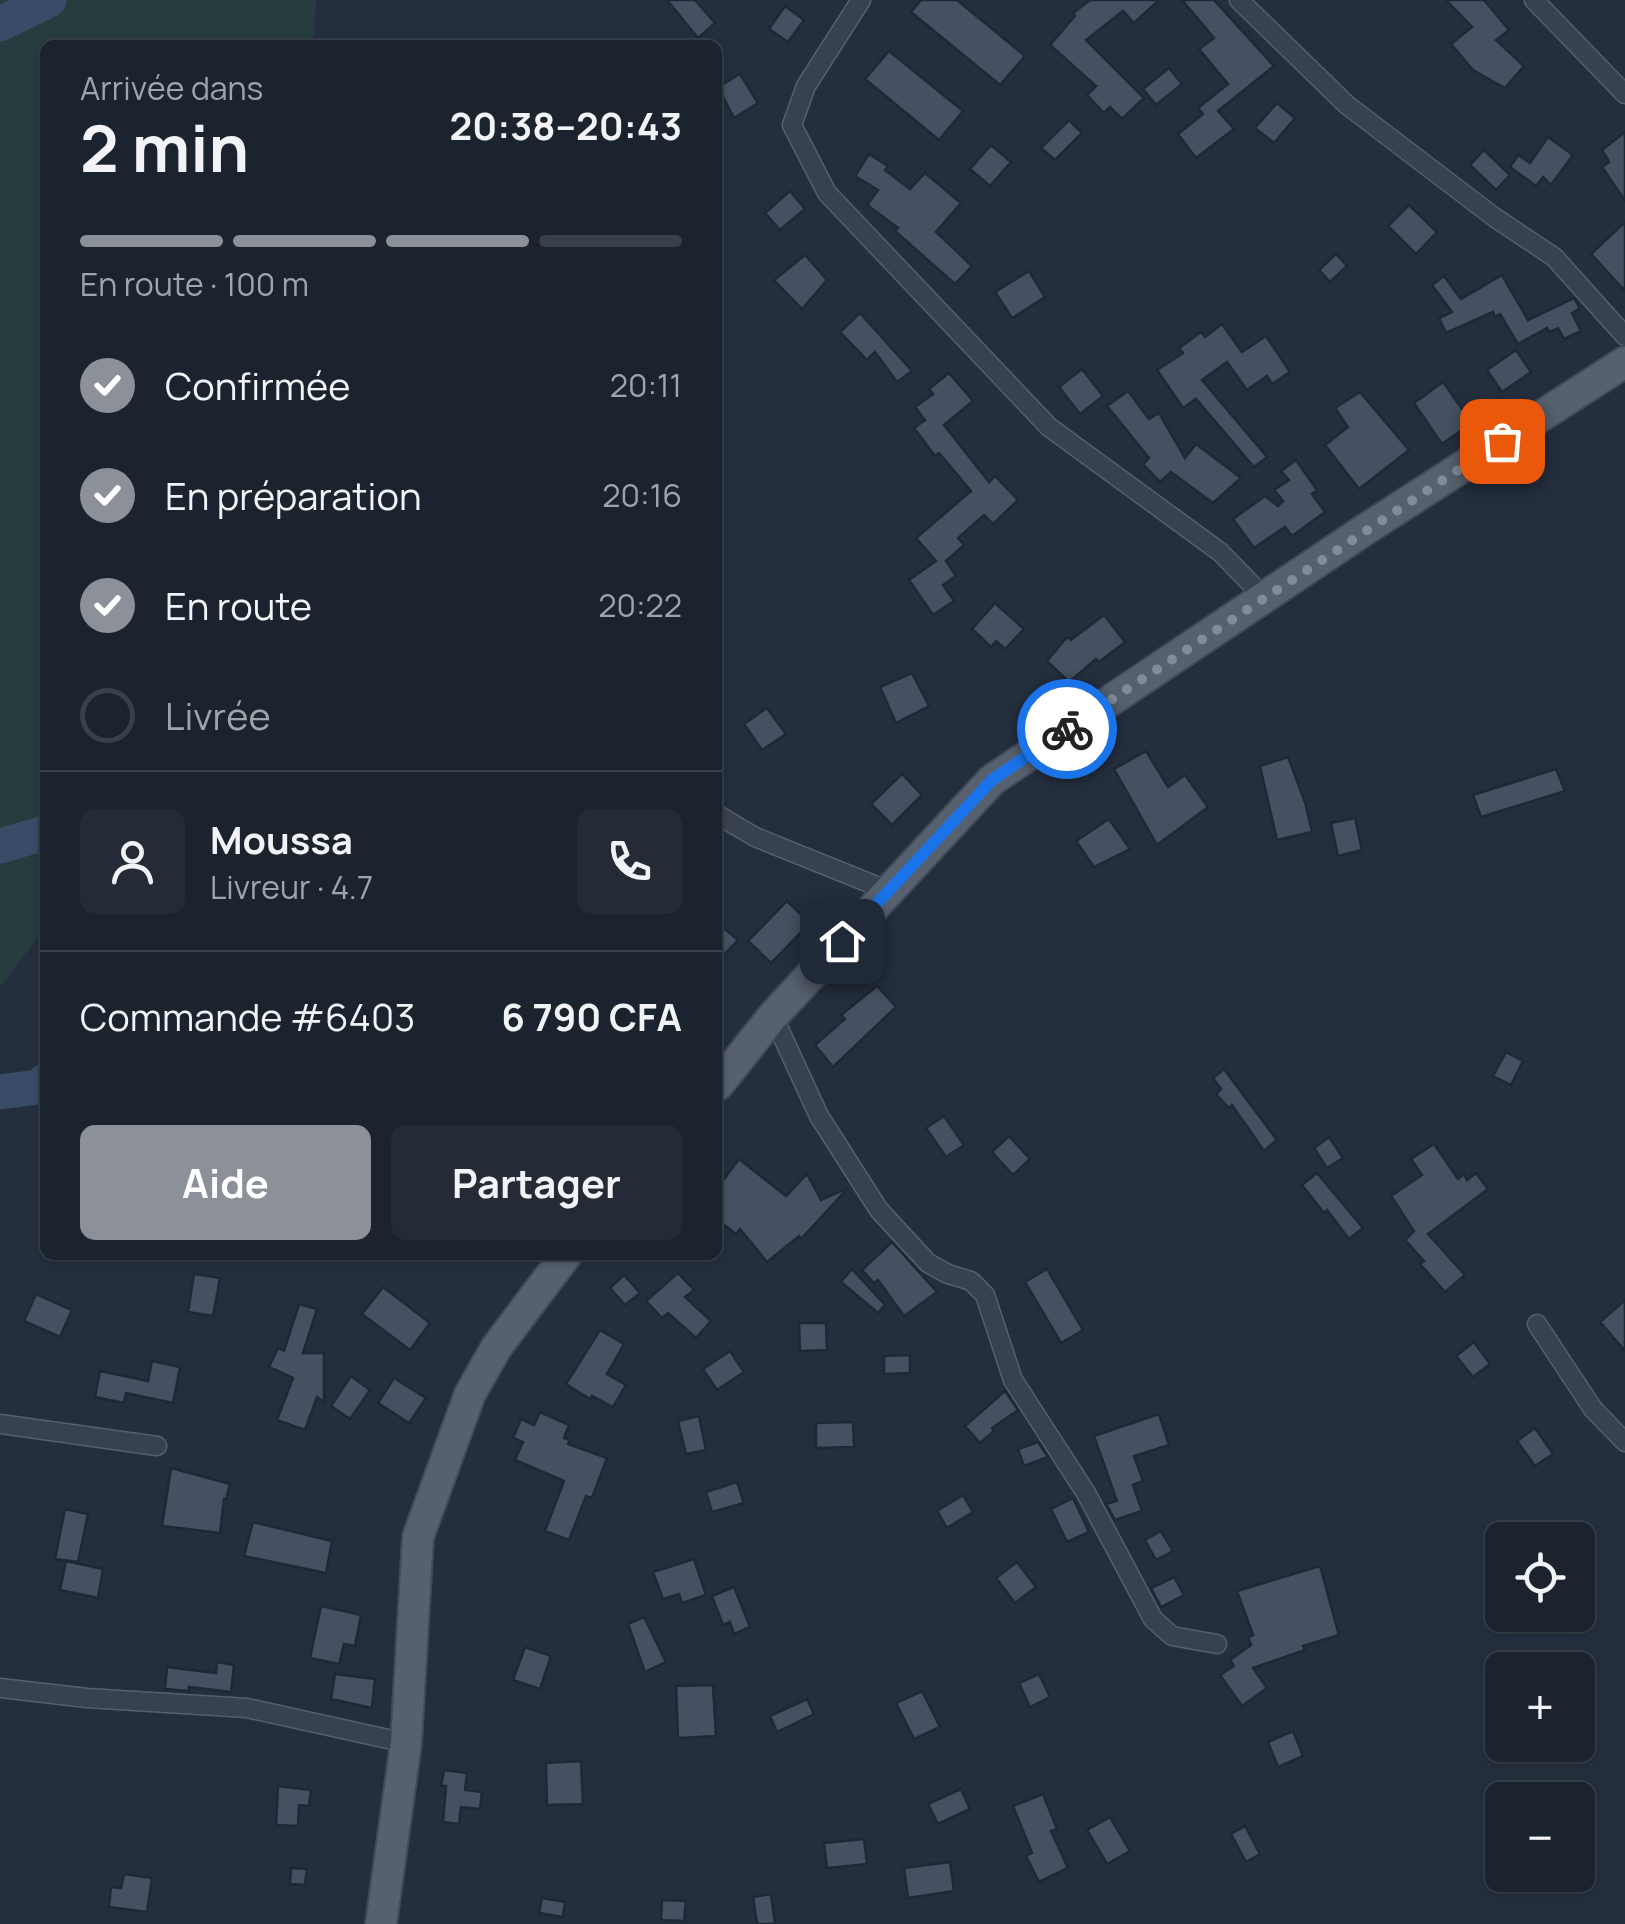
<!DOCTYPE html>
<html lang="fr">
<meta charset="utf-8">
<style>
body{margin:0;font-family:Manrope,sans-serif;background:#242b36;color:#f1f3f6;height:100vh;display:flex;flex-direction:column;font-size:38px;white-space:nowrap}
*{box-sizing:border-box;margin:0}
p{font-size:32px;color:#a0a4aa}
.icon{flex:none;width:55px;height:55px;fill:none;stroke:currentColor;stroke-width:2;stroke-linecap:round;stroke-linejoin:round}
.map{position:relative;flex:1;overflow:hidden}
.side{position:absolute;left:40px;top:40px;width:682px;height:1220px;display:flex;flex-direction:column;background:#1b232e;border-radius:15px;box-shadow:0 2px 8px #0004,0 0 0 2px #39404a}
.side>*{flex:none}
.tools{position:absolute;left:1485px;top:1522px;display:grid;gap:20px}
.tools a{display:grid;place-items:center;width:110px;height:110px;border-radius:15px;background:#1b232e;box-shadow:0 2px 8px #0004,0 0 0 2px #39404a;font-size:50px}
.pin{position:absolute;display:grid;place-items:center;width:85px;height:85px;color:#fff;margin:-42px;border-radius:20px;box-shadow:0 5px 15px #0006}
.courier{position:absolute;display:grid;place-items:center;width:100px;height:100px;margin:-50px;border:8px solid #1a73e8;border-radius:50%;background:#fff;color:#222;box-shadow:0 2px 12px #0007}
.headline em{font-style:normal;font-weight:700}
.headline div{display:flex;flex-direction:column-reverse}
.headline{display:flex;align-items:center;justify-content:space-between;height:170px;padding:0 40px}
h1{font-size:65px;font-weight:700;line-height:75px}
.bar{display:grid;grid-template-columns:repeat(4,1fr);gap:15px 10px;align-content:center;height:120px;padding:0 40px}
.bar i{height:12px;border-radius:8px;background:#39404a}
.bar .current{background:#8c9099}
.bar p{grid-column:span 4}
.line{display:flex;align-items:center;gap:25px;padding:0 40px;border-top:2px solid #39404a}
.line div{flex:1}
.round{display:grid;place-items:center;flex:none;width:105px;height:105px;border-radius:15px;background:#242b36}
ol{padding:0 40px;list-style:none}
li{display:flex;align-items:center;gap:30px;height:110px}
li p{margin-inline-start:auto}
li .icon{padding:10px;border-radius:50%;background:#8c9099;color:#fff;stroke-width:4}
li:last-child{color:#a0a4aa}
li i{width:55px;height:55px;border:5px solid #39404a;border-radius:50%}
.primary-button{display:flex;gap:20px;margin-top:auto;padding:20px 40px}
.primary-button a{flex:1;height:115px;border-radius:15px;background:#8c9099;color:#fff;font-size:40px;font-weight:700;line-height:115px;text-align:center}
.primary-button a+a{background:#242b36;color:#f1f3f6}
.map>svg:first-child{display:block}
.green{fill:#263c3f}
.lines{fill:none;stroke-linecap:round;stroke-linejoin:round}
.river{stroke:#394c67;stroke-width:35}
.building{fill:#455162;stroke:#1f2835;stroke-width:2.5}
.street-casing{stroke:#565f6c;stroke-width:21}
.primary-casing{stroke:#414a57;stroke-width:34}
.street{stroke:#38414e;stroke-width:18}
.primary{stroke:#56606e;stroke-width:30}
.done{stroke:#828b98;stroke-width:10;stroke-dasharray:0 18}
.route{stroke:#1a73e8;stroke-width:12}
</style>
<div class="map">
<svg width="1625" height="1924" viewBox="0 0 1625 1924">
<rect width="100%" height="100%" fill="#242f3e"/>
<!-- green -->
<path class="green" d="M0,0h316l-3,45h-268v883l-45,59z"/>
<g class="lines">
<!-- river -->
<g class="river">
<path d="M0,24l49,-24"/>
<path d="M0,846l45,-13"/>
<path d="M0,1092l39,-5 6,-6"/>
</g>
</g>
<!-- building -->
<g class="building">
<path d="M667,0h28l20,23 -17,15z"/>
<path d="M921,0h36l68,56 -25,29 -89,-73z"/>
<path d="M1090,0h69l-25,23 -11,-12 -37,29 58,58 -22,21 -12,-12 -6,6 -17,-18 9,-9 -46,-41 25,-29 -2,-3z"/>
<path d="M1182,0h32l60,66 -56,45 16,18 -38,29 -18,-24 25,-20 -5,-6 30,-24 -29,-35 15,-11z"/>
<path d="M1446,0h38l25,30 -13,10 28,26 -19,22 -32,-18 -22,-26 21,-17z"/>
<path d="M785,6l19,14 -16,22 -19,-13z"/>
<path d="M889,51l74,60 -24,29 -74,-61z"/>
<path d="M1169,68l13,16 -26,21 -13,-16z"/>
<path d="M740,74l18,29 -24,15 -16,-31z"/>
<path d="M1277,103l18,15 -21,25 -19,-15z"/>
<path d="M1069,120l13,13 -27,27 -14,-12z"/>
<path d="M1625,132v69l-23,-34 7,-5 -7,-12z"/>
<path d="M1548,137l25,18 -22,30 -8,-8 -7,9 -26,-19 8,-12 12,8z"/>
<path d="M991,145l20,17 -21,24 -20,-17z"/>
<path d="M1484,150l26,25 -14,15 -26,-25z"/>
<path d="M869,154l19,12 -3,4 25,19 15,-16 36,30 -25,29 36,34 -17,18 -60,-53 3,-3 -31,-23 11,-15 -23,-14z"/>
<path d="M790,191l15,18 -25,21 -15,-17z"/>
<path d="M1409,205l28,27 -21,22 -28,-28z"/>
<path d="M1625,222v69l-34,-37z"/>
<path d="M1336,254l11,12 -17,16 -11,-12z"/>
<path d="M805,255l22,25 -25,29 -28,-29z"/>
<path d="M1029,271l16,26 -33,21 -17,-26z"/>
<path d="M1502,275l26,45 46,-22 6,10 -8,5 9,18 -17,8 -6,-11 -9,4 -2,-4 -29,16 -18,-30 -5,3 -2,-5 -47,21 -7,-15 13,-6 -20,-27 12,-9 17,23z"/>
<path d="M860,313l52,58 -15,11 -22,-30 -8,8 -27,-28z"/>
<path d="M1222,324l20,28 24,-16 24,36 -18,12 -5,-8 -20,14 -20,-28 -25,18 65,77 -13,10 -58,-68 -13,9 -26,-38 26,-17 -4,-5 22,-16 4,5z"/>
<path d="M1516,350l15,22 -29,20 -15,-22z"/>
<path d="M1082,369l21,27 -23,18 -21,-27z"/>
<path d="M949,373l24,28 -29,24 45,57 6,-6 23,24 -25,24 -9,-9 -26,23 6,7 -18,16 10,15 -13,9 11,16 -21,14 -24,-35 27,-19 -20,-23 55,-47 -32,-38 -4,3 -21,-28 11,-8 -10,-13 18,-13 -4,-5z"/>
<path d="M1443,382l29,41 -30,21 -28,-41z"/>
<path d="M1128,391l21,28 10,-6 26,45 11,-14 45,34 -28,25 -42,-31 -11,10 -17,-18 6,-6 -42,-52z"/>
<path d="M1360,392l49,58 -50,39 -34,-44 23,-18 -13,-19z"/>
<path d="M1296,460l21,30 -5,4 13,18 -33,24 -7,-9 -31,21 -21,-29 32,-23 13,10 5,-5 -9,-11 15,-10 -8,-9z"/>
<path d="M995,603l29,26 -19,20 -9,-8 -5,6 -19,-18z"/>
<path d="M1104,615l21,27 -26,20 -3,-3 -27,23 -22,-21 20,-24 4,3z"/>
<path d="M912,673l17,33 -33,17 -16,-36z"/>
<path d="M767,708l19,26 -24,16 -18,-26z"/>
<path d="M1146,751l22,36 17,-12 23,32 -51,38 -43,-76z"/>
<path d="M1288,757l17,45 7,30 -35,8 -17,-74z"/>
<path d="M1556,769l9,22 -84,26 -8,-22z"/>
<path d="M902,774l20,21 -30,30 -21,-21z"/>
<path d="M1355,818l7,32 -24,6 -7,-33z"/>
<path d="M1109,819l21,30 -36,18 -18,-26z"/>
<path d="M787,901l23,22 -39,40 -23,-22z"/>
<path d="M718,923l20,17 -20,21z"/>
<path d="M877,986l19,21 -63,60 -18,-22 30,-26 -4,-4z"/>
<path d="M1506,1052l17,9 -12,24 -18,-9z"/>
<path d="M1224,1069l53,71 -13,11 -32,-46 -3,3 -13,-14 5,-5 -8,-11z"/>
<path d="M944,1116l20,29 -18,12 -20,-29z"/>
<path d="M1009,1136l21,23 -17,16 -21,-23z"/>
<path d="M1329,1137l14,21 -16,10 -13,-20z"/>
<path d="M1434,1144l24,35 6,-5 3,6 9,-7 12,16 -60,45 37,41 -20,17 -25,-28 4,-3 -19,-21 9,-9 -23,-35 31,-21 -11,-16z"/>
<path d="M739,1159l47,37 21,-22 14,26 27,-12 -47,51 -2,-3 -32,26 -27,-33 -4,5 -18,-14v-33z"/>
<path d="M1317,1173l46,55 -14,11 -22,-29 -3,3 -22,-28z"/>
<path d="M892,1242l45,50 -33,24 -26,-36 -4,3 -12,-13z"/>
<path d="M852,1269l33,36 -7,8 -37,-31z"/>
<path d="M1047,1269l36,61 -22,13 -36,-61z"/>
<path d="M678,1273l16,17 -9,7 26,24 -15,17 -28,-25 -6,5 -16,-17z"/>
<path d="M194,1274l26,4 -7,38 -25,-4z"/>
<path d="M624,1275l16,18 -15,12 -15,-17z"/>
<path d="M383,1287l47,36 -20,27 -48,-36z"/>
<path d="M36,1294l36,16 -12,27 -36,-16z"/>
<path d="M1625,1300v51l-25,-29z"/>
<path d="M299,1304l18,5 -14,44h21v49l-7,-5 -12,33 -28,-10 16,-42 -24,-11 9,-19 6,3z"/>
<path d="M799,1323h27l1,27 -27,1z"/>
<path d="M600,1330l24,14 -17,30 19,11 -13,22 -21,-11 -2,3 -24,-15z"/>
<path d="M1474,1342l16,22 -17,13 -17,-21z"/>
<path d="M730,1351l14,21 -27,18 -14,-21z"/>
<path d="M910,1355v18l-26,1v-18z"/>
<path d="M152,1361l28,6 -7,36 -47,-10 -2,10 -29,-6 5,-26 48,10z"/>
<path d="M351,1376l19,14 -20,29 -19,-13z"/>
<path d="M394,1378l32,20 -17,25 -31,-20z"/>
<path d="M1005,1391l13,19 -26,18 2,3 -14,12 -15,-17z"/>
<path d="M540,1412l29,13 -5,13 6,2 -2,4 39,14 -15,40 -6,-2 -17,44 -24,-9 19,-50 -49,-21 8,-18 -10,-4 8,-19 13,6z"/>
<path d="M1159,1414l10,31 -35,11 9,25 -10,4 9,26 -27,9 -9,-16 11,-3 -23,-65z"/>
<path d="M699,1416l7,34 -20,4 -8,-33z"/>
<path d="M853,1422l1,25 -38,1v-25z"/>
<path d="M1535,1428l18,26 -18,12 -18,-25z"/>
<path d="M1038,1442l10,15 -24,9 -6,-17z"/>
<path d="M171,1468l59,16 -4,15h-2l-4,34 -58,-7z"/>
<path d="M737,1482l7,21 -32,9 -6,-20z"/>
<path d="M963,1495l10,17 -26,16 -10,-17z"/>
<path d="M1073,1498l16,34 -22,10 -16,-33z"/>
<path d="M65,1509l23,5 -10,48 -23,-3z"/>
<path d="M253,1522l79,19 -6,32 -82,-17z"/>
<path d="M1161,1531l12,20 -17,9 -11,-20z"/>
<path d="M694,1559l12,36 -24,8 -3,-9 -16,5 -10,-27z"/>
<path d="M66,1561l37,8 -5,29 -38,-8z"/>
<path d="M1017,1562l19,25 -21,16 -19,-25z"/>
<path d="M1320,1566l19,69 -36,11 2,4 -52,18 14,20 -25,18 -22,-31 14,-9 -4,-6 21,-15 -3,-8 5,-2 -16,-44z"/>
<path d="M1174,1577l10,18 -23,12 -10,-19z"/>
<path d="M734,1587l16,40 -16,7 -4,-12 -7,3 -11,-29z"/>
<path d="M321,1606l40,9 -6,31 -11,-2 -5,20 -29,-6z"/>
<path d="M644,1617l22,45 -21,10 -17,-48z"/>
<path d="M525,1647l26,9 -11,33 -27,-9z"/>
<path d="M217,1662l17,3 -3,27 -42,-5v4l-24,-2 2,-22 49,6z"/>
<path d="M335,1674l40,5 -3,29 -41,-9z"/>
<path d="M1039,1674l11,23 -20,10 -11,-24z"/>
<path d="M713,1685l3,51 -38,2 -2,-52z"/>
<path d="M922,1691l18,36 -26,12 -18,-36z"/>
<path d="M807,1699l7,15 -37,18 -7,-16z"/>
<path d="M1293,1731l10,25 -25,11 -10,-25z"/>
<path d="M581,1761l2,43 -36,1 -1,-42z"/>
<path d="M444,1770l23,3 -2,17 17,2 -2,17 -19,-2 -2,17 -16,-2 3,-36h-5z"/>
<path d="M278,1786l33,4 -2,16 -10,-1 -1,21 -22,-1z"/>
<path d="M961,1789l9,20 -32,15 -10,-20z"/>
<path d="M1043,1794l14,35 -6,2 17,37 -29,14 -13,-26 6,-3 -19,-47z"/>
<path d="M1110,1817l20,34 -23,13 -20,-34z"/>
<path d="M1245,1826l15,28 -14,8 -15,-28z"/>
<path d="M864,1839l3,25 -40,4 -3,-25z"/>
<path d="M950,1862l4,29 -46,7 -4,-30z"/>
<path d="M291,1868l16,1 -2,16 -15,-1z"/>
<path d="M124,1874l28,4 -5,34 -38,-5 2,-20 10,1z"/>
<path d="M771,1894l4,30h-18l-4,-27z"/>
<path d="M542,1898l23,4 -2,15 -24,-4z"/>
<path d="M662,1900l24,1 -2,20 -23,-1z"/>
</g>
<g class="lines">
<defs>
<g id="street">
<path d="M861,0l-55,86 -14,39 35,68 222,234 171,125 44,45"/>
<path d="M1239,0l108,105 147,112 60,40 71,79"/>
<path d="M1534,0l91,94"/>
<path d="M718,815l37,22 134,54"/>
<path d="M773,1016l46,100 60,94 49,53 20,11 23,7 14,14 28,85 73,113 67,126 19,17 45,8"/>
<path d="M1537,1324l56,85 32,33"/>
<path d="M0,1424l157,22"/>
<path d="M0,1688l87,10 160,10 159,35"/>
</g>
<g id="primary">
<path d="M718,1085l55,-69 219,-236 374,-251 259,-167"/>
<path d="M381,1924l25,-181 12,-206 52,-143 26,-46 70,-93"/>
</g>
</defs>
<!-- street casing -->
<use href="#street" class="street-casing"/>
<!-- primary casing -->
<use href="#primary" class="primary-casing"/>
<!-- street -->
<use href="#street" class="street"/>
<!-- primary -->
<use href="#primary" class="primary"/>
</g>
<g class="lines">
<!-- done -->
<path class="done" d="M1067,729l435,-288"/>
<!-- route -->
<path class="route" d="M842,941l150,-161 75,-51"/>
</g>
</svg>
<div class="tools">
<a><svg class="icon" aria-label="locate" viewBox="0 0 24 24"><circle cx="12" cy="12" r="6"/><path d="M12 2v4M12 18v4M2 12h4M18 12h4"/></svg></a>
<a>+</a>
<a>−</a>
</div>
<div class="pin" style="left:1502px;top:441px;background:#ea580c"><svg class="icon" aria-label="bag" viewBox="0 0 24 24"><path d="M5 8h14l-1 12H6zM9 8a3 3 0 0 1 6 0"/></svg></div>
<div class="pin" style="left:842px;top:941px;background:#1f2937"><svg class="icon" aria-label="home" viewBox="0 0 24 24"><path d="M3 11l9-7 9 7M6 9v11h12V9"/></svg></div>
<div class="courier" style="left:1067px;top:729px"><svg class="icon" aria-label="bike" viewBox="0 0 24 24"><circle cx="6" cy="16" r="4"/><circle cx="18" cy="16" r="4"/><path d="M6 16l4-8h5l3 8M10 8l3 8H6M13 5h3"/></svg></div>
<section class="side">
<div class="headline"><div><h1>2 min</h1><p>Arrivée dans</p></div><em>20:38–20:43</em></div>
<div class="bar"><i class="current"></i><i class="current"></i><i class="current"></i><i></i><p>En route · 100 m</p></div>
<ol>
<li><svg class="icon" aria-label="check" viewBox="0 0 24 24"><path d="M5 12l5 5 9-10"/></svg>Confirmée<p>20:11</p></li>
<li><svg class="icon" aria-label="check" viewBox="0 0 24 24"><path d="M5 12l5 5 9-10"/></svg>En préparation<p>20:16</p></li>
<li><svg class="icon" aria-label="check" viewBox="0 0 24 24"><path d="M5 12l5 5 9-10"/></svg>En route<p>20:22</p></li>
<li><i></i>Livrée</li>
</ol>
<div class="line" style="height:180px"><a class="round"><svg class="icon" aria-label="person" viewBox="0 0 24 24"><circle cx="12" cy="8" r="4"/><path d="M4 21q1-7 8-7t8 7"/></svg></a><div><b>Moussa</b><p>Livreur · 4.7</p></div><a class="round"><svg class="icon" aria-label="phone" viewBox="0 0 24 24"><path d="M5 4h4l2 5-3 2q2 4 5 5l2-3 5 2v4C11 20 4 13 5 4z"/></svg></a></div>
<div class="line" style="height:130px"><div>Commande #6403</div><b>6 790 CFA</b></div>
<div class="primary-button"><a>Aide</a><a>Partager</a></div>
</section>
</div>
